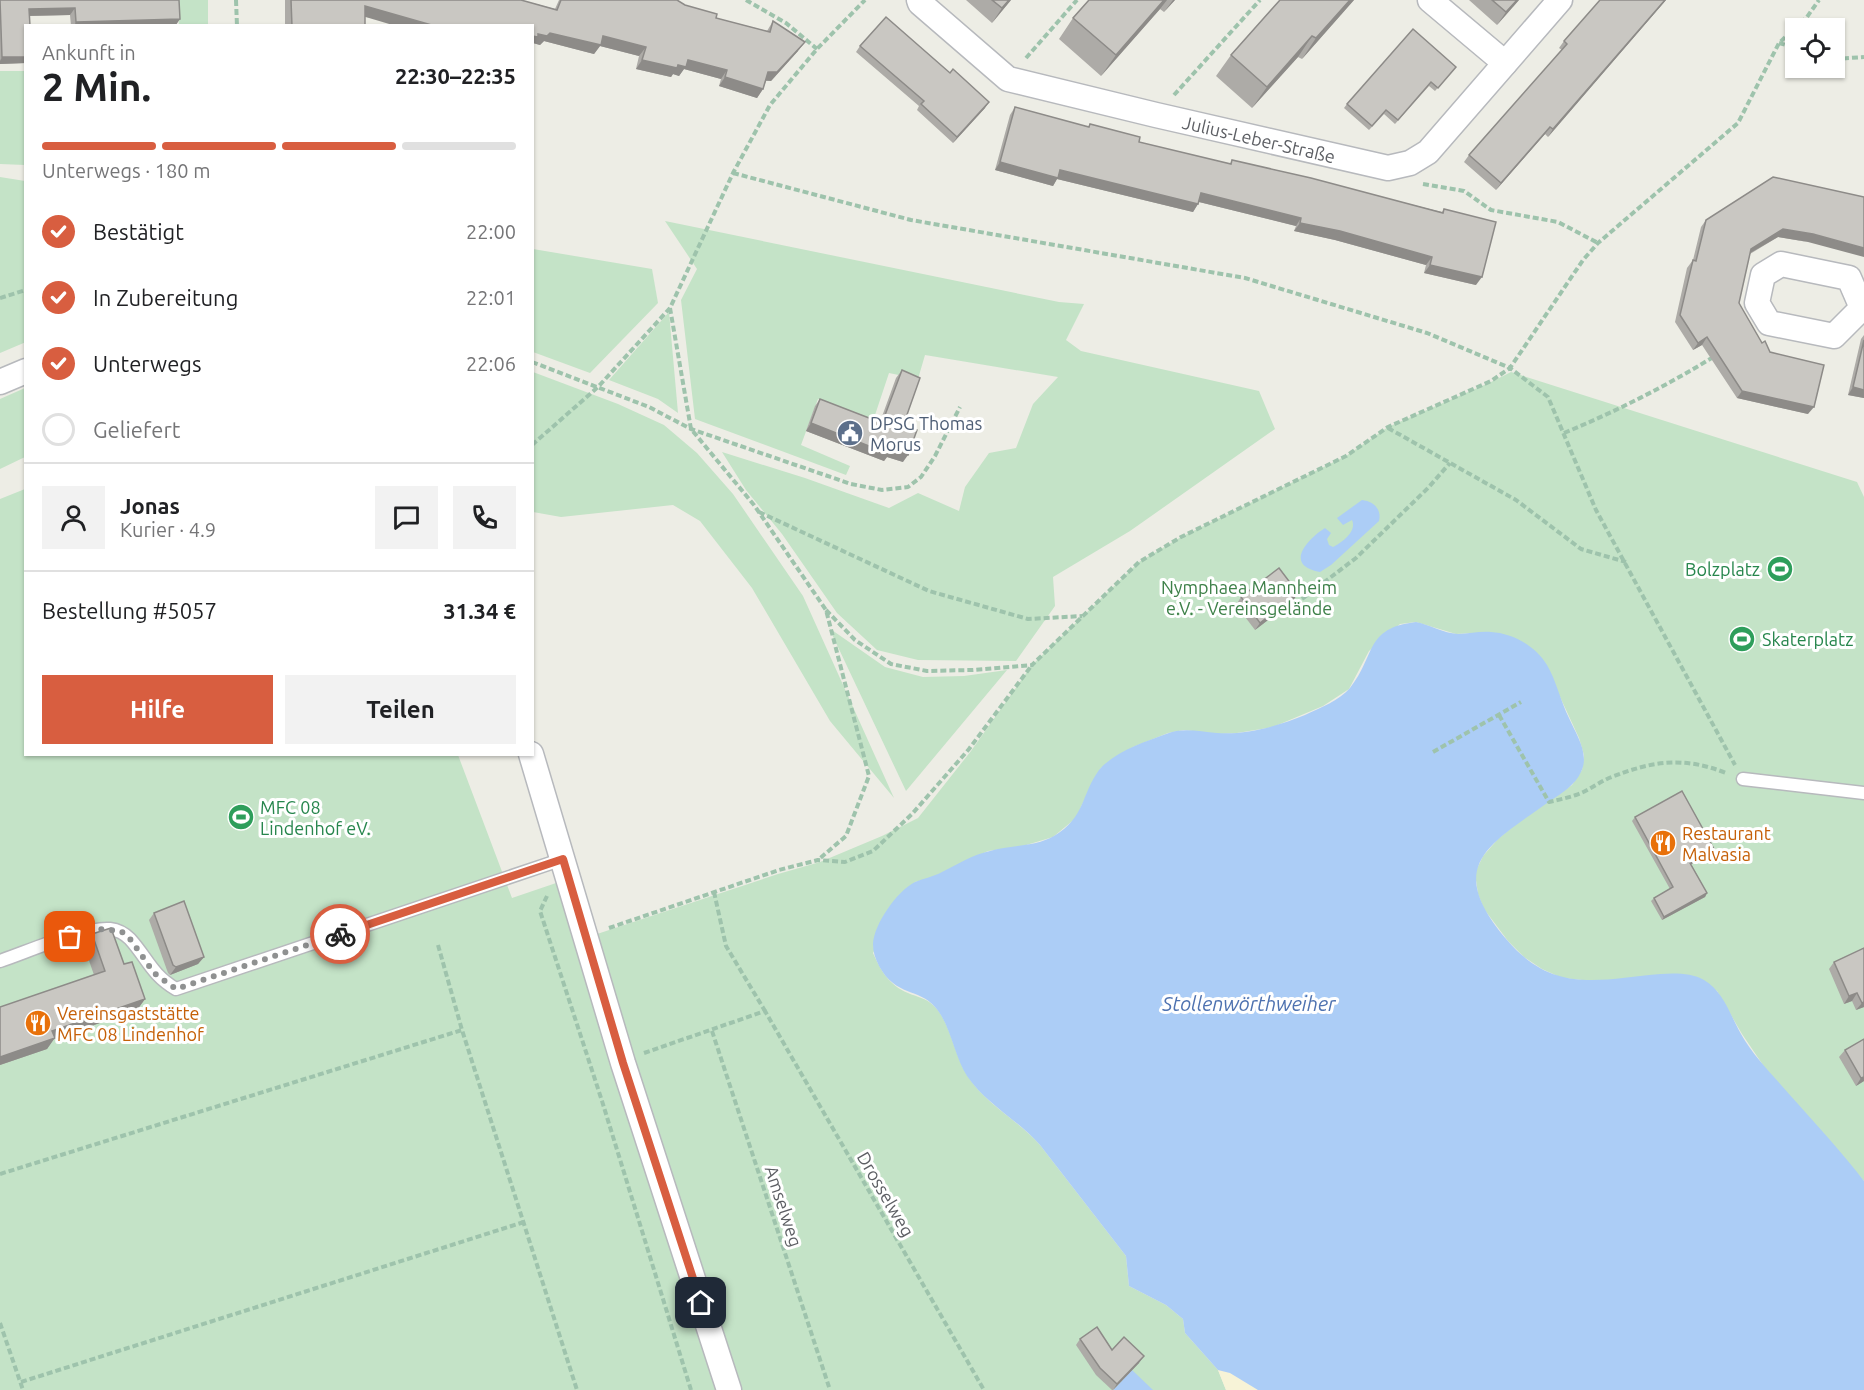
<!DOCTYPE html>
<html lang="de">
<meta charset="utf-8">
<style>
body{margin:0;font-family:Ubuntu,sans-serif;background:#f2f2f2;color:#202124;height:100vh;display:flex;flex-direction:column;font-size:22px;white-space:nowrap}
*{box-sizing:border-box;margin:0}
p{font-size:20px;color:#757577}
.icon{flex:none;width:33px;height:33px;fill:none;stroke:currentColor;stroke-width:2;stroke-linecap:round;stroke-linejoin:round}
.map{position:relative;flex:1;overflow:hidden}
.details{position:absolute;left:24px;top:24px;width:510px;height:732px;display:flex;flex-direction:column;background:#fff;border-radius:0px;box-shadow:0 2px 4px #0004}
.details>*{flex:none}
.tools{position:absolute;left:1785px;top:18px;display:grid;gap:12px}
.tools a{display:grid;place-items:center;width:60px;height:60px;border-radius:0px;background:#fff;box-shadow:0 2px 4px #0004;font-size:30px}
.pin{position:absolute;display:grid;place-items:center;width:51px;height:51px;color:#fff;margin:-26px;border-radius:12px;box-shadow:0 3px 9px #0006}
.courier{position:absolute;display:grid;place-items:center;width:60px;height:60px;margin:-30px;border:4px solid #d85e40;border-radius:50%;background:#fff;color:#222;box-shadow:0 2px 8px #0007}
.summary em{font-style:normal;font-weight:700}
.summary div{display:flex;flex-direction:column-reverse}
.summary{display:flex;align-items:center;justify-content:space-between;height:102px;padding:0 18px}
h1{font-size:39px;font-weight:700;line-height:45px}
.bar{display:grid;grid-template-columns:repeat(4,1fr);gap:9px 6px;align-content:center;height:72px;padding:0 18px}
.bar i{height:8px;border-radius:4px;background:#e0e0e0}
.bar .current{background:#d85e40}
.bar p{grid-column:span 4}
.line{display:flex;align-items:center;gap:15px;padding:0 18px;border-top:2px solid #e0e0e0}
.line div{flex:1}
.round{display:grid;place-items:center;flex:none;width:63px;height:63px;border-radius:0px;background:#f2f2f2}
ol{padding:0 18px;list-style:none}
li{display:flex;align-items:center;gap:18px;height:66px}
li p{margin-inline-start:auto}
li .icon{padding:6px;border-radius:50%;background:#d85e40;color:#fff;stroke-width:4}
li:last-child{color:#757577}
li i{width:33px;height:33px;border:3px solid #e0e0e0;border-radius:50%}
.primary-button{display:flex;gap:12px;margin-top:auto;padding:12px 18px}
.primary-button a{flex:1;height:69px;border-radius:0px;background:#d85e40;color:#fff;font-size:24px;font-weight:700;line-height:69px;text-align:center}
.primary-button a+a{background:#f2f2f2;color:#202124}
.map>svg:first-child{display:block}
.green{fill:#c4e3c7}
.sand{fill:#f7f3d7}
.water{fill:#accdf6}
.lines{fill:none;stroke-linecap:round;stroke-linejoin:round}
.lane-casing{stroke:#b7b9bd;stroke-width:15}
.street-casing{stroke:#b7b9bd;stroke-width:27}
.path{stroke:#9ec3ac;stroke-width:4;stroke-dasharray:6 3;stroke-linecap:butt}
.lane{stroke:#fff;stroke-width:12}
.street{stroke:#fff;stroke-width:24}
.wall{fill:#adaba7}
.shaded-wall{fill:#8d8b88}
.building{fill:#c9c7c2;stroke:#8d8b88;stroke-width:1.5}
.done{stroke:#8f9191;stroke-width:6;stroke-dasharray:0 10.8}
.route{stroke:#d85e40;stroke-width:8}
.labels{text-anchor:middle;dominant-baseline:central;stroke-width:6;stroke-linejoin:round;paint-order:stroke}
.street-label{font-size:18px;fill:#5d5f64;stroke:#fff}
.service-label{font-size:18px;fill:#4e5e75;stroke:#fff;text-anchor:start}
.leisure-label{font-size:18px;fill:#27864d;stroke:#fff;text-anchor:start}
.park-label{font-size:18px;fill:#3e8149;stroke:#fff}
.food-label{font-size:18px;fill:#c56008;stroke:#fff;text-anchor:start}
.water-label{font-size:20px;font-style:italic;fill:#4e72b0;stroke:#fff}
</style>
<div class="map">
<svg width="1864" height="1390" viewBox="0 0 1864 1390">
<rect width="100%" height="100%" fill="#edede5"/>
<!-- green -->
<g class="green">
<path d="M177,0h31v25h-29z"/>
<path d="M0,71h25v94l-25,-1z"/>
<path d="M0,177l25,4 1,161 -26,11z"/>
<path d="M665,221l394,81 25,2 -18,36 15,11 178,40 16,38 -145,102 -77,46 2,29 -39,55 -98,-1 -41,-10 -40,-37 -55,-79 -36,-44 -24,-38 83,26 84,30 29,-15 41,18 6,-24 24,-34 27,-5 17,-44 25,-27 -133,-22 -7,24 -29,-6 -16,48 -55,-22 -17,46 49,21 -4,9 -151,-56 -14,-119 16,-31z"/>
<path d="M533,249l119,20 6,34 -68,70 -57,-21z"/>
<path d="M669,312l9,101 -20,-14 -49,-19z"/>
<path d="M533,372l85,32 46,21 33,28 36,41 70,102 91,202 -64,-77 -78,-133 -52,-67 -27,-16 -112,12 -28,-5z"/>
<path d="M1511,372l346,110 7,15v684l-99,-113 -23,-34 -25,-43 -45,-17 -69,8 -41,-4 -20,-9 -18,-12 -16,-16 -24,-32 -6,-15 -3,-21 8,-17 15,-17 20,-17 54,-37 10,-15 2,-15 -5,-17 -24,-52 -82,-53 -17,1 -40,-12 -16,2 -31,27 -20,38 -26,17 -50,21 -36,6 -19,1 -34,-4 -16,3 -35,14 -32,21 -8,13 -17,37 -23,19 -30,9 -35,5 -57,27 -16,4 -42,71c8,18 16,32 35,40 9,4 18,5 25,12 17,15 21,50 34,70 18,29 51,45 73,70l86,111 3,30 37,19 17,14 2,14 33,37 8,20h-1226v-891l25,-10 1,265 432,1 54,143 50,-17 20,58 196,-65 42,-12 62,-26 36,-18 53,-67 61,-86 107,-103 42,-25 165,-81 42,-29 103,-45z"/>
<path d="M25,388v69l-25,12v-70z"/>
<path d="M829,628l56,39 38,10 41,-1 43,-6 -101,121z"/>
</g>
<!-- sand -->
<path class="sand" d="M1218,1370l12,3 28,17h-32z"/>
<!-- water -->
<g class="water">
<path d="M1362,500c11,1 20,9 17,21l-48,44 -11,7c-36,-6 -14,-32 5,-44l6,5 -4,6 2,6 4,2c10,-5 24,-16 19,-27l-9,5 -6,-7z"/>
<path d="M1416,622c14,3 27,11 42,12 11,0 22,-3 33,-2 21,1 45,14 56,33 9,15 14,37 22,53 7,16 21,36 12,54 -6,13 -19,21 -31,29 -61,44 -107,64 -43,139 47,55 93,39 154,34 14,-1 31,-1 43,6 20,12 26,35 37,54 13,23 31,40 48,60 25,28 52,57 75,87v209h-606l-28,-17 -12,-3 -33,-37 -2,-14 -17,-14 -37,-19 -3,-30 -86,-111c-22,-25 -54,-41 -73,-69 -13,-20 -16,-51 -32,-69 -16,-19 -39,-10 -56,-41 -4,-8 -6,-14 -6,-22 1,-20 24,-53 42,-62 9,-4 18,-5 27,-10 16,-8 30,-17 48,-21 20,-6 45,-4 64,-15 31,-18 27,-41 45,-66 15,-18 45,-28 67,-36 17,-7 34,-2 51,-1 30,2 61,-7 88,-18 15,-7 35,-15 45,-27 26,-32 14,-60 66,-66z"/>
<path d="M1132,1370l21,20h-40z"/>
</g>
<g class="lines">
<defs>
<g id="lane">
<path d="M1743,779l121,14"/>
<path d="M0,961c27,-9 83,-34 110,-32 9,1 14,4 20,10 18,20 21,35 46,50l387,-130"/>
</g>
<g id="street">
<path d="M919,0l1,3 88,76 148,36 232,53 22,-5 18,-11 132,-152"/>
<path d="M1430,0l75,63"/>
<path d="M1862,308l-28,28 -65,-13 -12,-20 6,-28 18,-11 68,14 13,30h2"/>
<path d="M0,382l26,-11"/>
<path d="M531,754l92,309 106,327"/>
</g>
</defs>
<!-- lane casing -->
<use href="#lane" class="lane-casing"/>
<!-- street casing -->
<use href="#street" class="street-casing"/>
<!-- path -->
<g class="path">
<path d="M236,0l1,26"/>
<path d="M746,0l40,23 31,26"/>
<path d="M1779,43l17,5"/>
<path d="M1026,58l51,-58"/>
<path d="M1834,59l30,-2"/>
<path d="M1174,95l86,-95"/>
<path d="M733,173l178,47 334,58 182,55 83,35 73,-108 15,-17 140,-120 41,-80 28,-26 12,-17"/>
<path d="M1423,184l41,7 27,19 67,12 40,21"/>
<path d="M0,298l26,-8"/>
<path d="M670,308l21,121 63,76 72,105 43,166 -23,60 -28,24"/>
<path d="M532,362l117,45 42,22 160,55 31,6 26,-3 13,-10 14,-21 25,-49"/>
<path d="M1388,428l128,72 65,49 45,13"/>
<path d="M1564,433c53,-22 102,-47 151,-77"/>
<path d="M532,445l66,-58 72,-79 63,-135 37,-68 47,-56 48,-49"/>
<path d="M759,512l170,79 99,28 54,-3"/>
<path d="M1302,599l54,-41 72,-70 22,-25"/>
<path d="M826,610l29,30 36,24 36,7 45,-1 60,-5 107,-103 42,-25 165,-81 42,-29 103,-46 19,-13 38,29 48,113 139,255"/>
<path d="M1499,715l50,87c9,-2 18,-4 27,-7 12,-4 22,-12 33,-17 43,-17 74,-22 117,-5"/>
<path d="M1433,752l88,-50"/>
<path d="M714,892l12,54 39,65"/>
<path d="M547,896l-7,15 62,190 89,289"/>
<path d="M609,928l170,-58 39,-10 27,2 28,-11 39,-37 57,-65 63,-84"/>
<path d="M438,945l24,85 115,360"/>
<path d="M712,1031l118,359"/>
<path d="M644,1053l121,-42 219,379"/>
<path d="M0,1174l462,-144"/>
<path d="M0,1323l23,67"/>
<path d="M21,1382l503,-160"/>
</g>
<!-- lane -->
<use href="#lane" class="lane"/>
<!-- street -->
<use href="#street" class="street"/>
</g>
<!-- wall -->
<g class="wall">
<path d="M0,0l180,19 -5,7h-104l-1,-11 -41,1 -3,47 -26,1z"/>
<path d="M285,0h236l34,9 4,-9h118l8,5 31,13 51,13 6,-10 25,30 -27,30h-5l-3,8 -6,9 -38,-12 2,-7 -37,-10 -5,7 -6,-2 -2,3 -35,-8 3,-13 -39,-10 -6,8 -50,-13 -4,4 -7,-2 -1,2v-19l-167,-9v9h-80z"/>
<path d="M966,0h45l-19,23z"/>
<path d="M1089,0h86l-11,12 -4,-3 -59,67 -42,-37 14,-21z"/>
<path d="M1280,0h74l-52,59 -4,-2 -46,51 -36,-32 15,-21z"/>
<path d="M1469,0h50l-22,25z"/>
<path d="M1666,0l-118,137 -3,-3 -49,56 -32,-28 5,-7 93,-105 -3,-2 5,-7z"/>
<path d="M860,46l125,62 -32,35 -36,-33 2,-4 -63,-54z"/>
<path d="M1456,67l-21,24 -6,-5 -34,38 -11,-10 -15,16 -25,-22 3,-4z"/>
<path d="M1015,107l73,20 2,-3 49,18 91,22 2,-4 210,52 2,-3 32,76 -52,-12 2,-8 -91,-25 -41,-9 2,-5 -97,-24 -6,10 -136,-33 -4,7 -58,-16 15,-55z"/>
<path d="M1706,220l102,22 -30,-5 -28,17 -11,49 23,40 8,9 38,62 -71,-16 -35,-53 -9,5 -18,-28 12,-54 6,-8 8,-33z"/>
<path d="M1864,335v63l-16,-3 13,-56z"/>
<path d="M902,370l1,92 -16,-5 -3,4 -78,-30 9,-25 5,-7 60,23 16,-44z"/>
<path d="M1241,597l52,4 -38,29 -19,-25z"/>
<path d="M1635,817l79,32 -2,4 -21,11 16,29 -2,4 -43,23 -11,-19 3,-3 16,-9 -38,-68z"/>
<path d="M154,913l50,44 -6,7 -28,11 -2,-2 -19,-53z"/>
<path d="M92,934l32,30 21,35 -8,11 -83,29 -7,10 -47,16v-58l94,-32 -10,-29z"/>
<path d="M1864,948v59l-8,3 -4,-9 -8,3 -15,-35 5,-7z"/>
<path d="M1864,1039v42l-8,5 -17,-29 6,-7z"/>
<path d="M1080,1339l32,11 27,13 -26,27h-1l-16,-15 -20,-30z"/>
</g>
<!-- shaded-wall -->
<g class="shaded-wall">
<path d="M1009,0h2l-19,23 10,-15z"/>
<path d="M1164,0h3l-7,9 -59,67 15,-21z"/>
<path d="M1173,0h2l-11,12z"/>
<path d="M1350,0h4l-52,59 14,-21z"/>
<path d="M1517,0h2l-22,25 9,-13z"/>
<path d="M1665,0h1l-118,137 5,-8z"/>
<path d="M365,6l70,20h-39l-37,-11z"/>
<path d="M75,8l-5,7 -46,1 5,-7z"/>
<path d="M180,19l-5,7h-101l2,-4z"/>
<path d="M550,33l53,3 43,11 -7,9 -39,-10 -6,8 -50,-13 -4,4 -7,-2 -1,2v-9z"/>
<path d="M1312,36l-14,21 -46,51 15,-21z"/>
<path d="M805,42l-7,9 -27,30 -9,-1 6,-8z"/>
<path d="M2,57h24v6l-26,1v-3z"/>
<path d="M642,60l36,5 10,-5 39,10 -6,9 -37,-10 -5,7 -6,-2 -2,3 -35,-8z"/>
<path d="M725,77l38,12 -6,9 -38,-12z"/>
<path d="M989,102l-4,6 -32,35 4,-6z"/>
<path d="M1550,127l-5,7 -49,56 5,-7z"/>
<path d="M1000,162l60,8 138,34 -5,8 -136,-33 -4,7 -58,-16z"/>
<path d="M1201,193l100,25 -5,8 -101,-25z"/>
<path d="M1300,223l40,8 92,26 -6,8 -91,-25 -41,-9z"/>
<path d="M1783,229l30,5 51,14v9l-56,-15 -30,-5 -33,19 6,-7z"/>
<path d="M1430,265l52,12 -6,8 -52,-12z"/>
<path d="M1707,337l-5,8 -9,5 5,-7z"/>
<path d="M1853,387l11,3v8l-16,-3z"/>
<path d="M1742,391l72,16 -6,7 -71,-16z"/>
<path d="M811,423l80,26 17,6 -5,7 -16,-5 -3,4 -78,-30z"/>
<path d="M1298,593l-5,8 -38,29 5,-7z"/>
<path d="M1714,849l-2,4 -24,13 2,-3z"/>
<path d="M1707,893l-2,4 -43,23 2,-3z"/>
<path d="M204,957l-6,7 -28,11 6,-8z"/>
<path d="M1857,993l-5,8 -8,3 5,-8z"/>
<path d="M145,999l-8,11 -83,29 -7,10 -47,16v-8l52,-26z"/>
<path d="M1864,1002v5l-8,3 6,-7z"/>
<path d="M1864,1077v4l-8,5 5,-8z"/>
<path d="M1144,1356l-5,7 -26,27 4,-6z"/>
</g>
<!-- building -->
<g class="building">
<path d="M0,0h179l1,19 -104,3 -1,-14 -46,1 1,17h-4v31h-24z"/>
<path d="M291,0h230l36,10 4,-10h116l8,5 32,9 -1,4 54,14 3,-11 32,21 -28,30h-9l-5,17 -38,-12 2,-7 -39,-10 -2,7 -8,-2 -1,3 -35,-8 4,-13 -43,-11 -2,9 -51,-12 -3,3 -9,-2v3l-6,-1v-10h-97l-70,-20v20h-73z"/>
<path d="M992,0h17l-7,8z"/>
<path d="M1089,0h75l-48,55 -43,-37z"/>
<path d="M1280,0h70l-34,38 -4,-2 -45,51 -36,-32z"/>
<path d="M1492,0h25l-11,12z"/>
<path d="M1600,0h65l-112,129 -3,-2 -49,56 -32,-28 98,-111 -3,-3z"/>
<path d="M886,17l64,56 3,-4 36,33 -32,35 -36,-33 3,-3 -64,-55z"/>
<path d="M1413,29l43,38 -18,21 -7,-6 -33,38 -12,-10 -14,16 -25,-22z"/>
<path d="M1015,107l74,20 1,-3 50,13 -1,5 92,22 1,-4 79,18 132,35 1,-4 52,13 -14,55 -52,-12 2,-8 -92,-26 -40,-8 1,-5 -100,-25 -3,11 -138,-34 -2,8 -58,-16z"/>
<path d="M1773,177l91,20v51l-51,-14 -30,-5 -32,20 -12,54 23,40 3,-2 5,11 54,13 -10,42 -72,-16 -35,-54 -9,6 -18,-28 13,-55 3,1 10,-41z"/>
<path d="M1864,340v50l-11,-3z"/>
<path d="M902,370l18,8 -17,48 14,4 -9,25 -17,-6 -2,5 -78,-31 9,-24 62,24z"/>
<path d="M1279,568l19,25 -38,30 -19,-26z"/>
<path d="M1682,791l32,58 -24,14 17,30 -43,24 -10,-19 19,-11 -38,-70z"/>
<path d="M184,901l20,56 -28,10 -3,-2 -19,-52z"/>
<path d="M111,928l13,36 8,-2 13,37 -93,32 3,7 -55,19v-50l105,-36 -13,-37z"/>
<path d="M1864,948v54l-2,1 -5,-10 -8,3 -15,-34z"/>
<path d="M1864,1039v38l-3,1 -16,-28z"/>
<path d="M1097,1327l15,23 12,-13 20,19 -27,28 -17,-16 -20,-29z"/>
</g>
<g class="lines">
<!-- done -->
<path class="done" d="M70,937l30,-8 21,2 10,9 23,33 22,16 164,-55"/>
<!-- route -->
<path class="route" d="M340,934l223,-75 60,204 78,240"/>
</g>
<!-- icons -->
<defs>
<symbol id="civic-disc" viewBox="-11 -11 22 22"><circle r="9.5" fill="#5c6f8a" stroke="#fff"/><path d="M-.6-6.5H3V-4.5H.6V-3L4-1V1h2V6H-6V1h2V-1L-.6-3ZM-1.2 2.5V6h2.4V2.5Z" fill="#fff"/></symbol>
<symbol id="stadium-disc" viewBox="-11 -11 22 22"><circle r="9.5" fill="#2e9e5b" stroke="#fff"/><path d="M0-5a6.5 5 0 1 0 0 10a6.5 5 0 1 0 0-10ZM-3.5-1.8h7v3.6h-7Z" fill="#fff"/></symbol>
<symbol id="restaurant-disc" viewBox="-11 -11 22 22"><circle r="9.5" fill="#e8710a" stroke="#fff"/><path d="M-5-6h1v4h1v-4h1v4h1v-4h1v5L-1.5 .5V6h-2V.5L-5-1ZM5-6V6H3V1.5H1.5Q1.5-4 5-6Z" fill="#fff"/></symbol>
</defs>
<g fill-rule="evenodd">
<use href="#civic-disc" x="835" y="418" width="30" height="30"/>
<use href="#stadium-disc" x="1765" y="554" width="30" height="30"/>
<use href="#stadium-disc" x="1727" y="624" width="30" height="30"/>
<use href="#stadium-disc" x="226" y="802" width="30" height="30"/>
<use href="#restaurant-disc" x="1648" y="828" width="30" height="30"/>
<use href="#restaurant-disc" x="23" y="1008" width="30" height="30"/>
</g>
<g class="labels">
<!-- street labels -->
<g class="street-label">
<text transform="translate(1259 139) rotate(13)">Julius-Leber-Straße</text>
<text transform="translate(886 1194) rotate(60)">Drosselweg</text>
<text transform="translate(784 1206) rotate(72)">Amselweg</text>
</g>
<!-- service labels -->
<g class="service-label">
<text x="870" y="423">DPSG Thomas<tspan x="870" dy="21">Morus</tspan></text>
</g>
<!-- leisure labels -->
<g class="leisure-label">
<text x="1760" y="569" text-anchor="end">Bolzplatz</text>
<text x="1762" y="639">Skaterplatz</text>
<text x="260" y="807">MFC 08<tspan x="260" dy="21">Lindenhof eV.</tspan></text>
</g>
<!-- park labels -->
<g class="park-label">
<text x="1249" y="587">Nymphaea Mannheim<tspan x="1249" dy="21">e.V. - Vereinsgelände</tspan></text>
</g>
<!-- food labels -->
<g class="food-label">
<text x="1682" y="833">Restaurant<tspan x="1682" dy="21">Malvasia</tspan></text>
<text x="57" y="1013">Vereinsgaststätte<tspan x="57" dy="21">MFC 08 Lindenhof</tspan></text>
</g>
<!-- water labels -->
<g class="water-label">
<text x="1249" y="1003">Stollenwörthweiher</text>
</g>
</g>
</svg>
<div class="tools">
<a><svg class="icon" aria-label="locate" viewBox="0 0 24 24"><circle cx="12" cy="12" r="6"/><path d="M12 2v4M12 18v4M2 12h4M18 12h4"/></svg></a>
</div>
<div class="pin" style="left:70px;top:937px;background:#ea580c"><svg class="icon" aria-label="bag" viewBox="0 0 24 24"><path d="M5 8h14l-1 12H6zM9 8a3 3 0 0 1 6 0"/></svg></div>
<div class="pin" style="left:701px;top:1303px;background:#1f2937"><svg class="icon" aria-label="home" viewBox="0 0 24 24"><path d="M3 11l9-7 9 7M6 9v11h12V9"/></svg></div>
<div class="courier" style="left:340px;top:934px"><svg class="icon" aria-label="bike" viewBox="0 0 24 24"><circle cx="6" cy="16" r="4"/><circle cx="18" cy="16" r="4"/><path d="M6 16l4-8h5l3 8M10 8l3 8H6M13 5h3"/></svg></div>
<section class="details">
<div class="summary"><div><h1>2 Min.</h1><p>Ankunft in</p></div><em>22:30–22:35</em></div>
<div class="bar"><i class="current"></i><i class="current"></i><i class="current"></i><i></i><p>Unterwegs · 180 m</p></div>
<ol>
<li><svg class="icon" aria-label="check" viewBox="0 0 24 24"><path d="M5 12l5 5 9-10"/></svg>Bestätigt<p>22:00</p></li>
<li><svg class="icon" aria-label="check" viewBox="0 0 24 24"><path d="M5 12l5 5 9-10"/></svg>In Zubereitung<p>22:01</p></li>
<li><svg class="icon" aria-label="check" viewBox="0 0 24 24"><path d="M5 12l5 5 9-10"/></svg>Unterwegs<p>22:06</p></li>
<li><i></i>Geliefert</li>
</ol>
<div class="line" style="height:108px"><a class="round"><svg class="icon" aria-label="person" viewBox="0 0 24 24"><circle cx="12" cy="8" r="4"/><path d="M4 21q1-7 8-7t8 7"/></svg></a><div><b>Jonas</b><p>Kurier · 4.9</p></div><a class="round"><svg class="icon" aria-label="chat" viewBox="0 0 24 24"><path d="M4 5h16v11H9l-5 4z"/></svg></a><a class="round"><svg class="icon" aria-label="phone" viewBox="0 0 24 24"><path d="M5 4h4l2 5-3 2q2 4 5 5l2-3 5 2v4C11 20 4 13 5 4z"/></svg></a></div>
<div class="line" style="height:78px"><div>Bestellung #5057</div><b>31.34 €</b></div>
<div class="primary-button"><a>Hilfe</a><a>Teilen</a></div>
</section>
</div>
